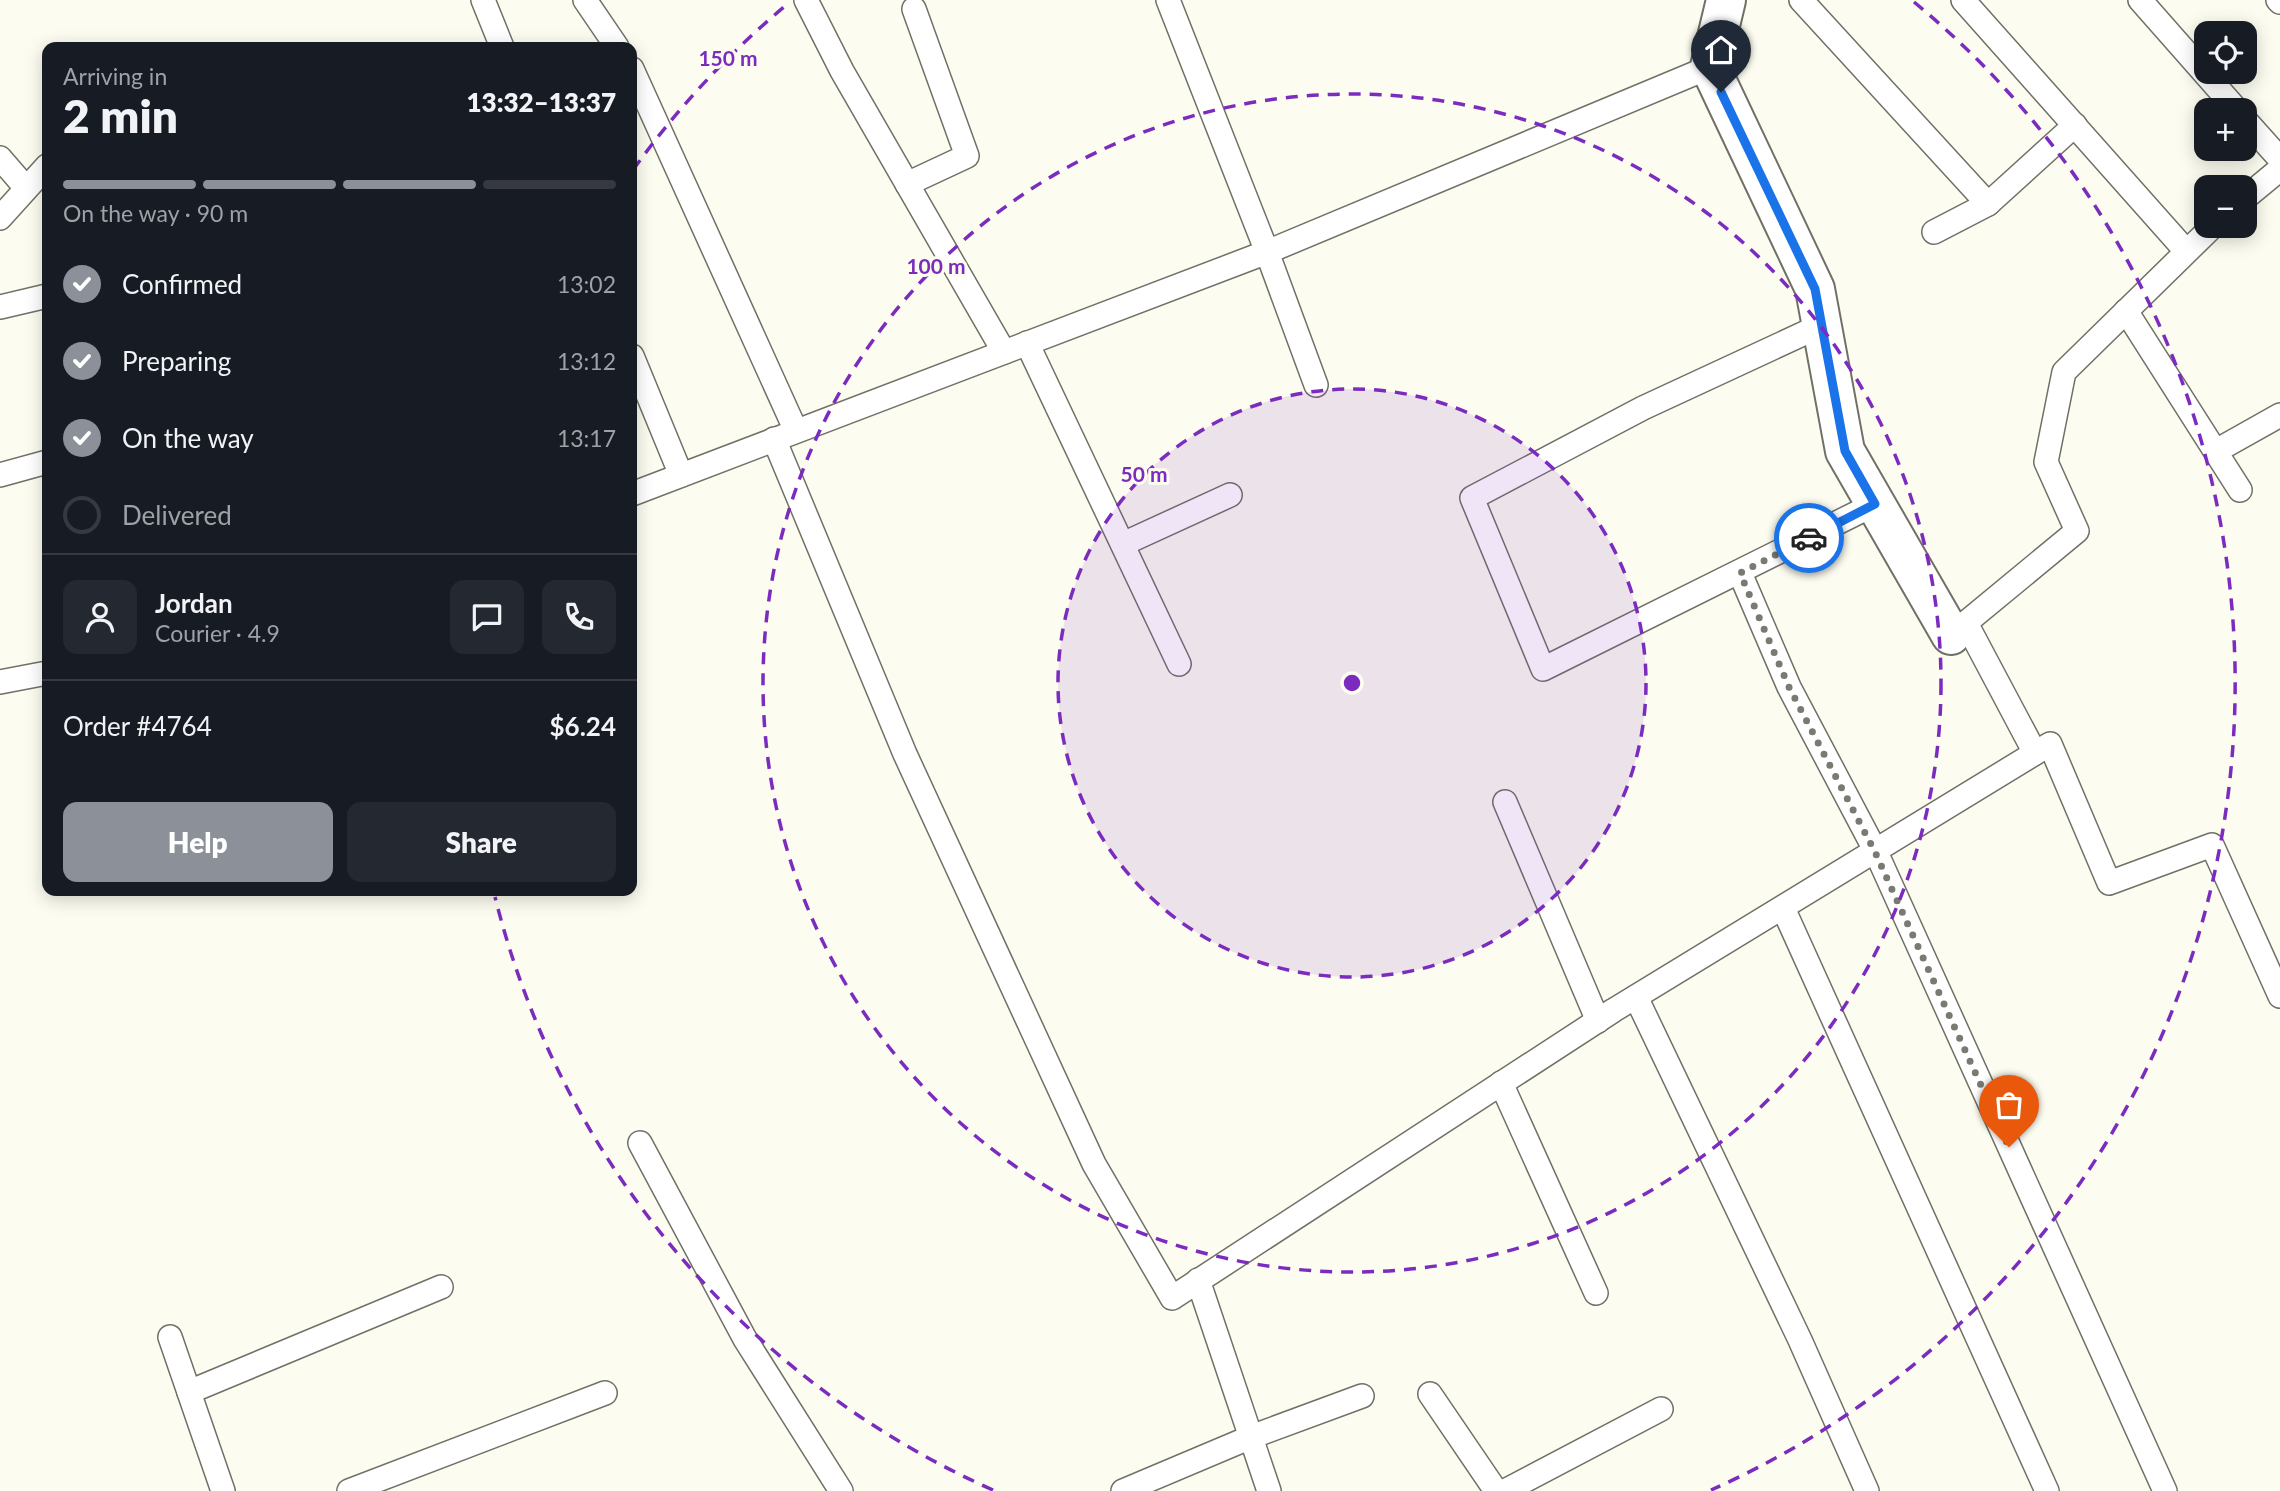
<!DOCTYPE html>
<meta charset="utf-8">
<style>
body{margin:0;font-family:Lato,sans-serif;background:#242831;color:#f1f3f6;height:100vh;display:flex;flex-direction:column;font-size:26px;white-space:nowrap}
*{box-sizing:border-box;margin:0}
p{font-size:23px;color:#9ea1a6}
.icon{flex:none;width:38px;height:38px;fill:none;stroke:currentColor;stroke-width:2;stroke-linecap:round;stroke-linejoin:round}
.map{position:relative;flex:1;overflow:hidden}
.drawer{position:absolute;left:42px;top:42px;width:595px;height:854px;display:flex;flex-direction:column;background:#171b24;border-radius:14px;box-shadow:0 4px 18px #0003}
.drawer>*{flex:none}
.fabs{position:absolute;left:2194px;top:21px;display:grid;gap:14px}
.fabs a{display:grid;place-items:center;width:63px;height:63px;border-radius:14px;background:#171b24;box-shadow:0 4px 18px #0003;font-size:35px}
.pin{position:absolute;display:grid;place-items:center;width:60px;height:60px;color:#fff;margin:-72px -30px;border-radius:50% 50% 50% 0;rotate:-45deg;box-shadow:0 0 7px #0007}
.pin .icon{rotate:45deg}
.courier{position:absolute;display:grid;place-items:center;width:70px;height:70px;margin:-35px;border:5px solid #1a73e8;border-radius:50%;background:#fff;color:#222;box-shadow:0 2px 9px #0007}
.overview em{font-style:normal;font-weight:800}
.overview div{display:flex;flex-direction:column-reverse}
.overview{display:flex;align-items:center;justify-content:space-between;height:119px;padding:0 21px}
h1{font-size:46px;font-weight:800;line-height:52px}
.bar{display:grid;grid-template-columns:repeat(4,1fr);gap:10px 7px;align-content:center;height:84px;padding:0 21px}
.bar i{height:9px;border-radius:5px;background:#363941}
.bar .selected{background:#8c9099}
.bar p{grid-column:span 4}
.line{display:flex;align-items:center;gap:18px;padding:0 21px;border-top:2px solid #363941}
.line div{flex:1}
.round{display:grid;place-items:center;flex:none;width:74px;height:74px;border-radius:14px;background:#242831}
ol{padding:0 21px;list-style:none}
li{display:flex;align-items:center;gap:21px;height:77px}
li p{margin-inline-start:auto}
li .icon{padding:7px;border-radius:50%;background:#8c9099;color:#fff;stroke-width:4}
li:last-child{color:#9ea1a6}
li i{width:38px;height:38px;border:4px solid #363941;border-radius:50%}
.primary-button{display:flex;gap:14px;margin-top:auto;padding:14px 21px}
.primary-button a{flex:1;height:80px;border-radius:14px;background:#8c9099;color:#fff;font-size:28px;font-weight:800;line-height:80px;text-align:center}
.primary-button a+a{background:#242831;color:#f1f3f6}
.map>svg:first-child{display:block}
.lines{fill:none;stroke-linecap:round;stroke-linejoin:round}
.service-casing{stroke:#717067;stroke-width:26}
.minor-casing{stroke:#717067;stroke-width:42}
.service{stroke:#fff;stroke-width:23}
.minor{stroke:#fff;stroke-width:38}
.done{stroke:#7a7a73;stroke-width:7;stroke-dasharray:0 12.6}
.route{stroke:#1a73e8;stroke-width:9}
.ring{fill:none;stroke:#7b2cbf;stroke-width:3.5;stroke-dasharray:12 9}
.centre{fill:#7b2cbf;stroke:#fcfcf0;stroke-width:3.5}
.ring-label{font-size:21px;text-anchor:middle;font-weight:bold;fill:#7b2cbf;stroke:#fcfcf0;stroke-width:6;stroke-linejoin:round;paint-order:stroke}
</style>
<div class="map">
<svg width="2280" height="1491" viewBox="0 0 2280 1491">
<rect width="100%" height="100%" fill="#fcfcf0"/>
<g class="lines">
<defs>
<g id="service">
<path d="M483,0l19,47"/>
<path d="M585,0l32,47"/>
<path d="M806,0l36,71 162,281"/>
<path d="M1168,0l99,252 49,133"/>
<path d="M1801,0l187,204"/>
<path d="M1963,0l223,251"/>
<path d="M2140,0l97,110"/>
<path d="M2278,0l2,2"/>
<path d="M632,69l164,362"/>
<path d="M2245,120l35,39"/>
<path d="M0,158l26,30"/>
<path d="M907,184l60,-28 -53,-147"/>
<path d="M2245,198l35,-29"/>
<path d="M0,218l47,-52"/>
<path d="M1934,232l54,-28 87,-79"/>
<path d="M0,307l47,-11"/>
<path d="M2126,311l114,179"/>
<path d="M1822,325l-179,83 -171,90 71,171 332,-165"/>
<path d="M1027,343l152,321"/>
<path d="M632,356l49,119"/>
<path d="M774,439l131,315 189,410 78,134 442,-288 436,-266 59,139 103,-38 68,151"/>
<path d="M2216,451l64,-36"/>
<path d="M0,475l47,-13"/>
<path d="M632,494l635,-242 443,-185"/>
<path d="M1123,544l107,-49"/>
<path d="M1740,573l49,114 87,165 289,639"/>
<path d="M1966,623l69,130"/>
<path d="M1951,635l126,-104 -31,-69 18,-90 149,-146"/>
<path d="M0,682l47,-9"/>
<path d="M1505,802l93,219"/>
<path d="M1783,908l264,583"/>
<path d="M1636,997l164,343 67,151"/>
<path d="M1501,1083l95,210"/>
<path d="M640,1143l105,196 96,152"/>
<path d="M1198,1280l71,211"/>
<path d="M170,1337l53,154"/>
<path d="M189,1392l252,-105"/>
<path d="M1430,1394l66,97"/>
<path d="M349,1491l256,-98"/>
<path d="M1123,1491l128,-54 111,-41"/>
<path d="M1505,1491l156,-82"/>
</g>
<path id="minor" d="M1726,0l-16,67 105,222 30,162 106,184"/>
</defs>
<!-- service casing -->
<use href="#service" class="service-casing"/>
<!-- minor casing -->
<use href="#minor" class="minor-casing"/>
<!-- service -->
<use href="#service" class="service"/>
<!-- minor -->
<use href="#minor" class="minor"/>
</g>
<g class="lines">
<!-- done -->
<path class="done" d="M1809,538l-69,35 49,114 86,165 134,295"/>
<!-- route -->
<path class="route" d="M1721,92l94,197 30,162 30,53 -66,34"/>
</g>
<!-- distance rings -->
<circle cx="1352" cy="683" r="294" fill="#7b2cbf" fill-opacity=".12"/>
<g class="ring">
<circle cx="1352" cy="683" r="294"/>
<circle cx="1352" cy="683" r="589"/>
<path d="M993 1490A883 883 0 0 1 495 897M633 170A883 883 0 0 1 790 2M1914 2A883 883 0 0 1 1711 1490"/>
</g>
<circle cx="1352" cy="683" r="10" class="centre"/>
<g class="ring-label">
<text x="728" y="66">150 m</text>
<text x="936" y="274">100 m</text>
<text x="1144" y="482">50 m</text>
</g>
</svg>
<div class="fabs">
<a><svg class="icon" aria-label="locate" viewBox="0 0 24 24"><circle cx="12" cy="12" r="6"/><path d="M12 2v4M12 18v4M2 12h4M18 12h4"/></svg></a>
<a>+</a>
<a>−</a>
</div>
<div class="pin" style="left:2009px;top:1147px;background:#ea580c"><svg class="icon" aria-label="bag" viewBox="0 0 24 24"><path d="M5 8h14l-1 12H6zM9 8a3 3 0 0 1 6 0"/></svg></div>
<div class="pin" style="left:1721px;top:92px;background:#1f2937"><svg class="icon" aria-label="home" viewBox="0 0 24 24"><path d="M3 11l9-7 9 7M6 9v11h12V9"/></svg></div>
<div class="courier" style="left:1809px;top:538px"><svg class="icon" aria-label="car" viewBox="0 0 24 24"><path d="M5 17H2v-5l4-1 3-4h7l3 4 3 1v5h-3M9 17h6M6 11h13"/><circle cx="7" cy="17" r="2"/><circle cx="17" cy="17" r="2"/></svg></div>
<section class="drawer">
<div class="overview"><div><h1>2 min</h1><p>Arriving in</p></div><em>13:32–13:37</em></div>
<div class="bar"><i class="selected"></i><i class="selected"></i><i class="selected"></i><i></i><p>On the way · 90 m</p></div>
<ol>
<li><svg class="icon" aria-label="check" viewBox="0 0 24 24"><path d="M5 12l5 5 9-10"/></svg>Confirmed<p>13:02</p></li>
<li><svg class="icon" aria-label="check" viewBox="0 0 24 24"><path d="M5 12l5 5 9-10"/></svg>Preparing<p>13:12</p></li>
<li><svg class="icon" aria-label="check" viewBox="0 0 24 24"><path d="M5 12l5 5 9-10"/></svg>On the way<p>13:17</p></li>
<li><i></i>Delivered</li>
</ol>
<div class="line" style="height:126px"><a class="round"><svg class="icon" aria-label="person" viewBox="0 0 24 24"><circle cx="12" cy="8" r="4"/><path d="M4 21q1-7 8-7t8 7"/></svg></a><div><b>Jordan</b><p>Courier · 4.9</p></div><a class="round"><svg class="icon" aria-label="chat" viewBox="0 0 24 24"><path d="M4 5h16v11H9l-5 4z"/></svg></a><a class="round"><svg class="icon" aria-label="phone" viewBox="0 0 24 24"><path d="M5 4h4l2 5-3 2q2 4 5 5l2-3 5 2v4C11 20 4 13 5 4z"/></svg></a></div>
<div class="line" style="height:91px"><div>Order #4764</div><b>$6.24</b></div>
<div class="primary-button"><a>Help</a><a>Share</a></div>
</section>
</div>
